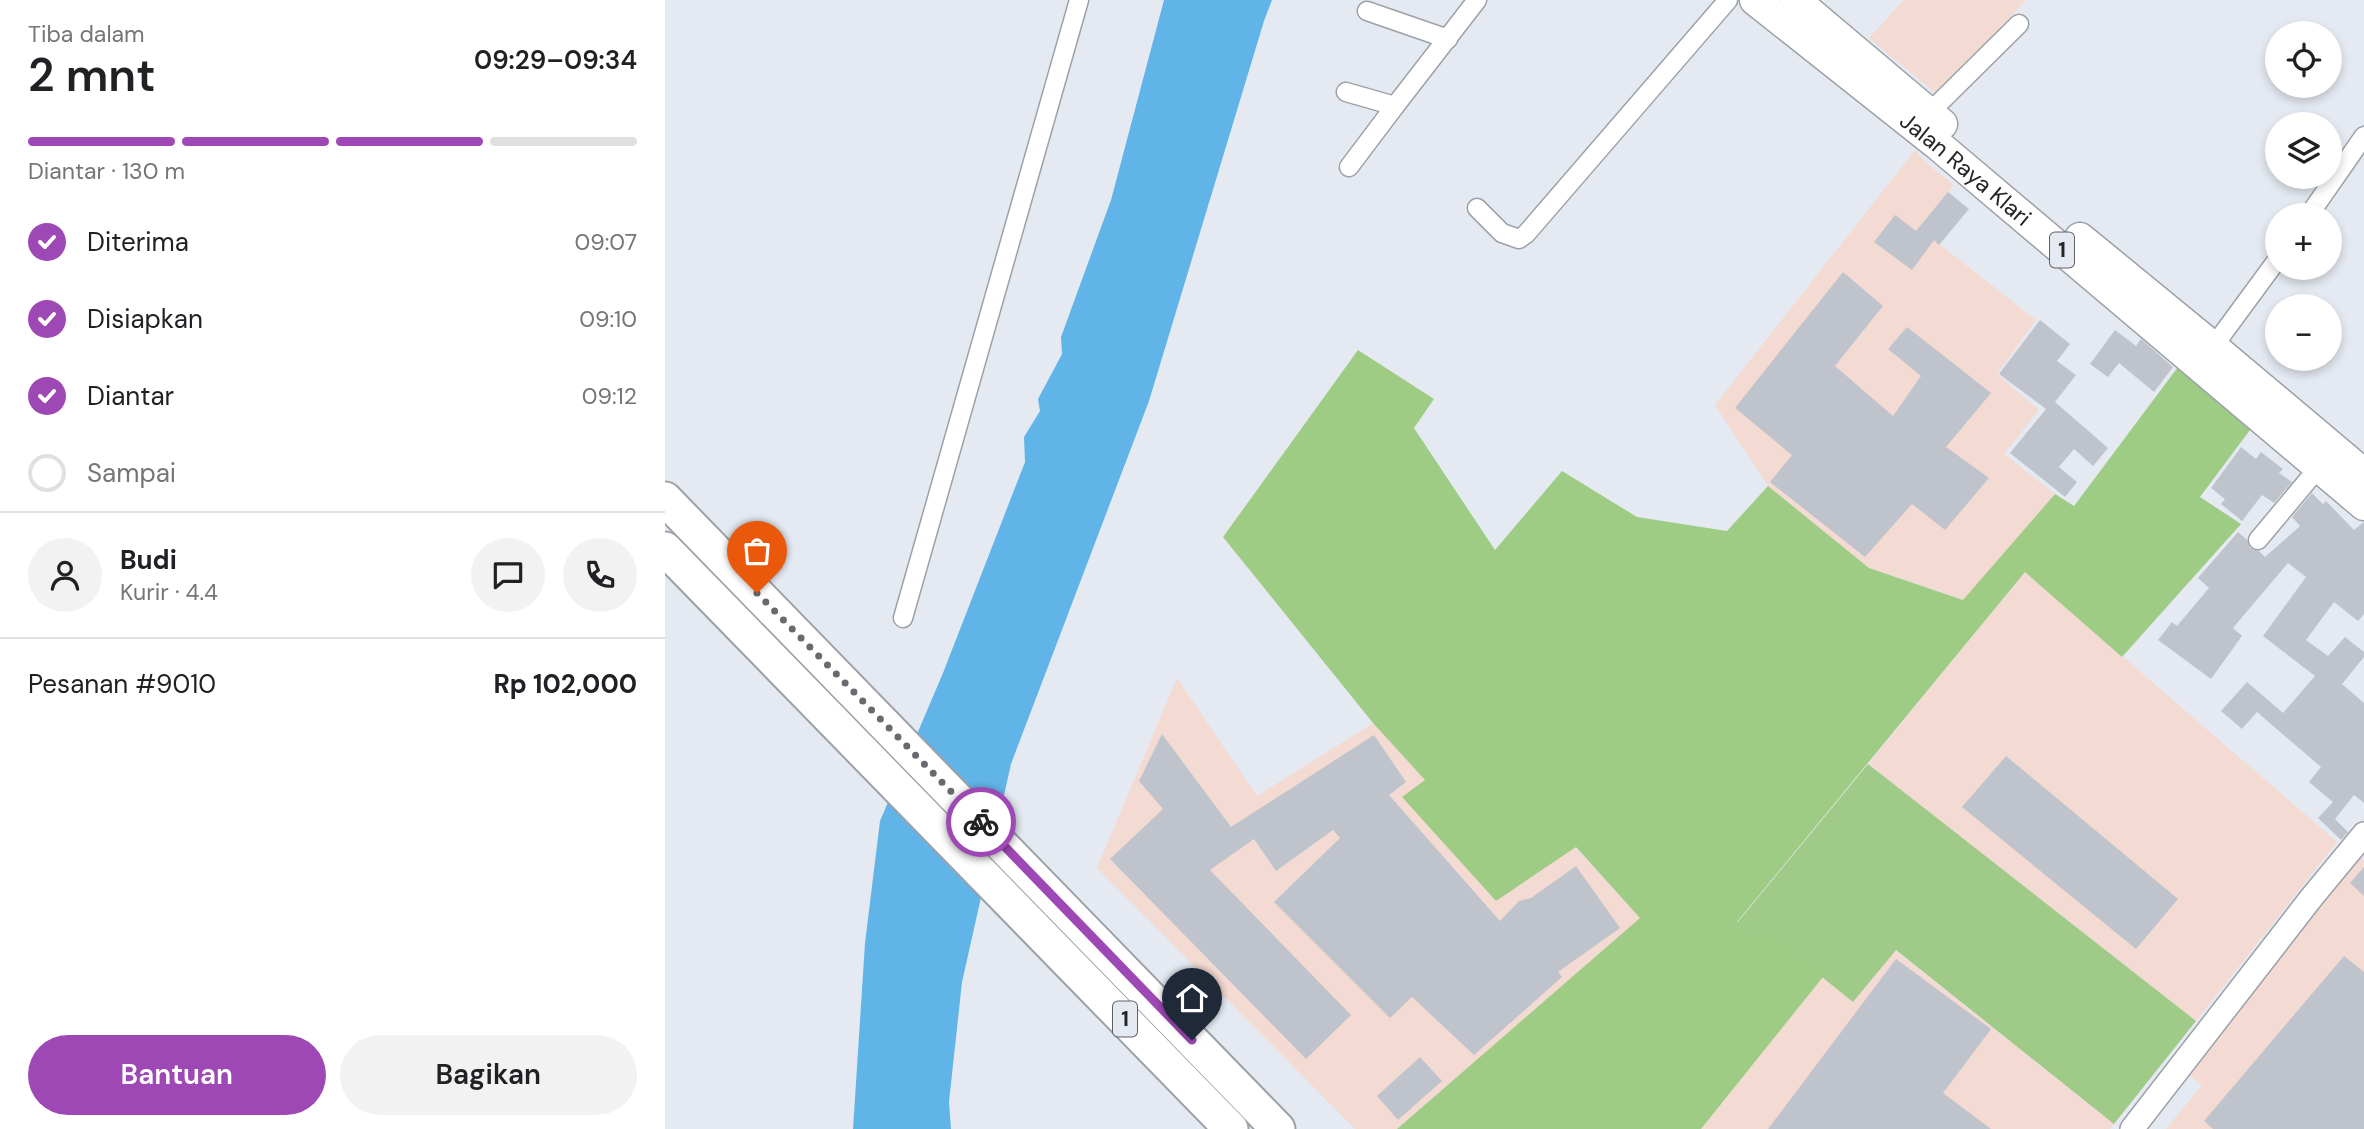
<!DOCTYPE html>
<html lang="id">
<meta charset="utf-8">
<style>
body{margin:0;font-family:"DM Sans",sans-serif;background:#f2f2f2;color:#202124;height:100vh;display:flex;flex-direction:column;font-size:26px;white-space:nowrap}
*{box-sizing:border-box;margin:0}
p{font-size:23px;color:#757577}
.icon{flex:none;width:38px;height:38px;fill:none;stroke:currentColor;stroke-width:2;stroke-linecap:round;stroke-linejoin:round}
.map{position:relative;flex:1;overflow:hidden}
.details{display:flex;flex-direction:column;background:#fff;width:665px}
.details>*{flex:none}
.fabs{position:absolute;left:1600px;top:21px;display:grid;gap:14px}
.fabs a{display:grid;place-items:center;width:77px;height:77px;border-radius:50%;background:#fff;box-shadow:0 4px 10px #0003;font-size:35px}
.pin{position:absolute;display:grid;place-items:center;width:60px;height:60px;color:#fff;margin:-72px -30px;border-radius:50% 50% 50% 0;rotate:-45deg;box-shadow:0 0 7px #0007}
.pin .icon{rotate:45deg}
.courier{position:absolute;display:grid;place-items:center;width:70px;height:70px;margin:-35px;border:5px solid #9d48b5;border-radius:50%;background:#fff;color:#222;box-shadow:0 2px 9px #0007}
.overview em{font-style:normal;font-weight:600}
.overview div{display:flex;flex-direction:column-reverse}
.overview{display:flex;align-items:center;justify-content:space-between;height:119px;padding:0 28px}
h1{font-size:46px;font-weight:600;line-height:52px}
.bar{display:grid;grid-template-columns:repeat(4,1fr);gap:10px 7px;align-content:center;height:84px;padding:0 28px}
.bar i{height:9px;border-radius:5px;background:#e0e0e0}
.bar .current{background:#9d48b5}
.bar p{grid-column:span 4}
.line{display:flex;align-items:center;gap:18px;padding:0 28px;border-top:2px solid #e0e0e0}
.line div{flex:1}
.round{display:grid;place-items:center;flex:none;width:74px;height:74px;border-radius:37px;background:#f2f2f2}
ol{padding:0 28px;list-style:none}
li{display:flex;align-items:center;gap:21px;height:77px}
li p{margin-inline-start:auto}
li .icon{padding:7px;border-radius:50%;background:#9d48b5;color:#fff;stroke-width:4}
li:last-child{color:#757577}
li i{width:38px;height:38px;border:4px solid #e0e0e0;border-radius:50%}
.cta{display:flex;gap:14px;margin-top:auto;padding:14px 28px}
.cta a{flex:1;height:80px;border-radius:42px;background:#9d48b5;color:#fff;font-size:28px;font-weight:600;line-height:80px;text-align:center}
.cta a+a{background:#f2f2f2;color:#202124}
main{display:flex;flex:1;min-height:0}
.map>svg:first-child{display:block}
.industrial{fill:#f3dad2}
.green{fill:#a0ca88}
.forest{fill:#9fcc84}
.water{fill:#61b4e7}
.building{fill:#bfc4cc}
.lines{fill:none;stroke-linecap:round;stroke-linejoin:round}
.minor-casing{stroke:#9ca1a8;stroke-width:21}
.tertiary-casing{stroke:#9ca1a8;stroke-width:26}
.trunk-casing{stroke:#9ca1a8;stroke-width:33}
.motorway-casing{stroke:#9ca1a8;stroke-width:37}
.minor{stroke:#fff;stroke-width:18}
.tertiary{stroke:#fff;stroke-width:23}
.trunk{stroke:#fff;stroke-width:30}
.motorway{stroke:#fff;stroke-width:33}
.done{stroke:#676a6f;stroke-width:7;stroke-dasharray:0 12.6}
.route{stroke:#9d48b5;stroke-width:9}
.labels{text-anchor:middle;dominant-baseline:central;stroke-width:5;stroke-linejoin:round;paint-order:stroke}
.shield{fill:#e5eaf2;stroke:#5d6065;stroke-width:2}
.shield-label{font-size:21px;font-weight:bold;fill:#232528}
.street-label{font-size:23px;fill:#232528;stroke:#e5eaf2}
</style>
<main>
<section class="details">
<div class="overview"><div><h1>2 mnt</h1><p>Tiba dalam</p></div><em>09:29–09:34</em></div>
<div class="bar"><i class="current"></i><i class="current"></i><i class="current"></i><i></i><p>Diantar · 130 m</p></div>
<ol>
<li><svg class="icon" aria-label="check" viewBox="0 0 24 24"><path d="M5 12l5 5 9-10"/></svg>Diterima<p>09:07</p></li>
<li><svg class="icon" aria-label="check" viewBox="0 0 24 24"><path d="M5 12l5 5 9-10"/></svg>Disiapkan<p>09:10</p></li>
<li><svg class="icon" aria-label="check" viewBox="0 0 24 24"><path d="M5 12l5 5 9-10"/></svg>Diantar<p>09:12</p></li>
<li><i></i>Sampai</li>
</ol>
<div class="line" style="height:126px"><a class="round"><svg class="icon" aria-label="person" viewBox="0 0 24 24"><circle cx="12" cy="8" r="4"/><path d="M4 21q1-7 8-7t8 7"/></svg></a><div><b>Budi</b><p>Kurir · 4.4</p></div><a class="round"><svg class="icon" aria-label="chat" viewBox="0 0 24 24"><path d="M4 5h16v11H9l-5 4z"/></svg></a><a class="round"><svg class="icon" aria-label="phone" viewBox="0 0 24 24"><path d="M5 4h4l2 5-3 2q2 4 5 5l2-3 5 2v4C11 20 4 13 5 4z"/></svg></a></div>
<div class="line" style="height:91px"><div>Pesanan #9010</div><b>Rp 102,000</b></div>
<div class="cta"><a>Bantuan</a><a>Bagikan</a></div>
</section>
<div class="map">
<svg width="1699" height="1129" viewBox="0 0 1699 1129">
<rect width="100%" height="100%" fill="#e5eaf2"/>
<!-- industrial -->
<g class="industrial">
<path d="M1239,0h122l-87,96 -70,-58z"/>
<path d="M1250,150l10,12 29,23 -35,43 117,92 -39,54 42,36 -35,44 51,40 -91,106 -95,-32 -101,-82 -53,-81z"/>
<path d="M1360,572l312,270 -141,179 -328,-257z"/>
<path d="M512,678l80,118 116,-73 52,57 -22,17 93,104 79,-54 66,71 -244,211h-42l-258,-261z"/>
<path d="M1692,856l7,5v268h-198l36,-44 -17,-13z"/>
<path d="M1230,950l219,174 -4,5h-409l122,-152 30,25z"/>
</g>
<!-- green -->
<path class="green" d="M1203,764l328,257 -82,103 -218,-174 -43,52 -87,-70 -9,6 -20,-15z"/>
<!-- forest -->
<path class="forest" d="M693,350l76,49 -20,29 81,122 67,-79 75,46 90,14 41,-45 101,82 94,32 92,-106 19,12 104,-139 72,63 -50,67 41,27 -119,133 -97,-85 -288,350 20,15 9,-6 57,46 -122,152h-304l243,-211 -64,-71 -80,54 -94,-104 23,-17 -52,-57 -150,-186z"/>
<!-- water -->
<path class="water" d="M499,0h108l-8,21 -115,380 -138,363 -49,218 -13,120 2,27h-98l12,-186 15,-122 63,-148 82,-211 -1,-25 16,-26 -2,-12 24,-45 -1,-17 50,-137z"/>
<!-- building -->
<g class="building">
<path d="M1283,192l21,17 -30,36 -5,-5 -22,30 -38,-28 21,-27 21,16z"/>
<path d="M1178,272l40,34 -48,60 58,50 28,-40 -33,-27 19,-22 84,66 -45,54 43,31 -44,52 -33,-26 -47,53 -95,-75 22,-27 -57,-47z"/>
<path d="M1375,320l30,24 -13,17 19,14 -21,27 53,46 -15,18 -19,-17 -15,18 18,15 -12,15 -55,-44 36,-44 -47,-35z"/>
<path d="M1450,330l21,16 5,-7 32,28 -19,25 -35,-29 -11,14 -18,-13z"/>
<path d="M1576,447l15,12 5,-7 22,17 -4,4 13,9 -18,21 -12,-8 -20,26 -21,-17 4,-5 -14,-11z"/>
<path d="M1647,493l11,11 3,-3 28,29 10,-8v92l-6,7 -24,-19 -28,38 22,16 17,-19 19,15v5l-22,27 22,19v100l-10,-8 -19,24 13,13 -7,8 -23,-22 15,-16 -24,-20 12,-15 -64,-55 -15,17 -21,-18 26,-29 36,31 32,-37 -52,-40 43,-59 -18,-14 -55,65 9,8 -31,43 -53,-39 14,-18 5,4 32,-38 -11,-10 40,-46 9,8 3,8 9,3 6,6 35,-31 -8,-9z"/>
<path d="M497,734l69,93 143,-92 32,47 -17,13 111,126 19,-20 12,-3 45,-32 44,62 -62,44 4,5 -88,78 -62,-58 -22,21 -116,-116 66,-64 -7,-8 -57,41 -22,-32 -44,31 141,145 -45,44 -196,-200 53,-50 -24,-28z"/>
<path d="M1341,756l172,143 -42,50 -174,-142z"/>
<path d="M1699,867v29l-14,-13z"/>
<path d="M1679,956l20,16v157h-151l-9,-8z"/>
<path d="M1231,959l95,70 -48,64 48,36h-223z"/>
<path d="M755,1057l22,24 -44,39 -21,-24z"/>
</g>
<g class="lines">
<defs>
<g id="minor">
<path d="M702,11l81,28"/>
<path d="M681,92l49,14 82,-106"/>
<path d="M1264,113l90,-89"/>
<path d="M684,167l46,-61"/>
<path d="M812,208l25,25 17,6 7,-5 202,-234"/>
<path d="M1644,215l55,-79"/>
<path d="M1548,347l64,-87"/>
<path d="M1593,540l61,-73"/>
<path d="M238,618l176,-618"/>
</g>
<path id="tertiary" d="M1467,1129l180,-232 52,-63"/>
<g id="trunk">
<path id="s1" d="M1090,0l183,145 426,360"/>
<path d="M1130,0l147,124"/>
<path d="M1415,238l133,109 151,127"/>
</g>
<g id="motorway">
<path d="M0,499l613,630"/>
<path d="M0,549l566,580"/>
</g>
</defs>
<!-- minor casing -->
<use href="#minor" class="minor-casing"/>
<!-- tertiary casing -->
<use href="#tertiary" class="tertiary-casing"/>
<!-- trunk casing -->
<use href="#trunk" class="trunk-casing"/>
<!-- motorway casing -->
<use href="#motorway" class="motorway-casing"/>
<!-- minor -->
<use href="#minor" class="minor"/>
<!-- tertiary -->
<use href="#tertiary" class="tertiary"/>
<!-- trunk -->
<use href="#trunk" class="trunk"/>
<!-- motorway -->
<use href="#motorway" class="motorway"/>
</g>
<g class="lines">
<!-- done -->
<path class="done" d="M92,593l224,229"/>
<!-- route -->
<path class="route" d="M316,822l211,218"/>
</g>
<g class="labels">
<!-- shield labels -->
<g class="shield">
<rect x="1385" y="232.5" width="24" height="35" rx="5"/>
<rect x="448" y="1001.5" width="24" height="35" rx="5"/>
</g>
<g class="shield-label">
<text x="1397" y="250">1</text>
<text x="460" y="1019">1</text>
</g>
<!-- street labels -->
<g class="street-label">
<text stroke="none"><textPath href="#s1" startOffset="270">Jalan Raya Klari</textPath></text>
</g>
</g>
</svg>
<div class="fabs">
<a><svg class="icon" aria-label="locate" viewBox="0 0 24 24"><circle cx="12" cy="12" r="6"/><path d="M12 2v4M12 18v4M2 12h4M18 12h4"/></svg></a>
<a><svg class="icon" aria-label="layers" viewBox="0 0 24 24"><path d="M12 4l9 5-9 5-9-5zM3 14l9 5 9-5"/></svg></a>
<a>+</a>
<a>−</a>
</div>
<div class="pin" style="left:92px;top:593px;background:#ea580c"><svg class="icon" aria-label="bag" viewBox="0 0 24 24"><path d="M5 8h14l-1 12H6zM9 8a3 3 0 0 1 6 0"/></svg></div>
<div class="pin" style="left:527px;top:1040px;background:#1f2937"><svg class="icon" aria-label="home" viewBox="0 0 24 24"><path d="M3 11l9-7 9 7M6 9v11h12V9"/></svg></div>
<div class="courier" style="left:316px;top:822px"><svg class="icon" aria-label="bike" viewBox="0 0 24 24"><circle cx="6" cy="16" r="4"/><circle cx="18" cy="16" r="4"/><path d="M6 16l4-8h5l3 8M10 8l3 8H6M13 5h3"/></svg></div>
</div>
</main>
